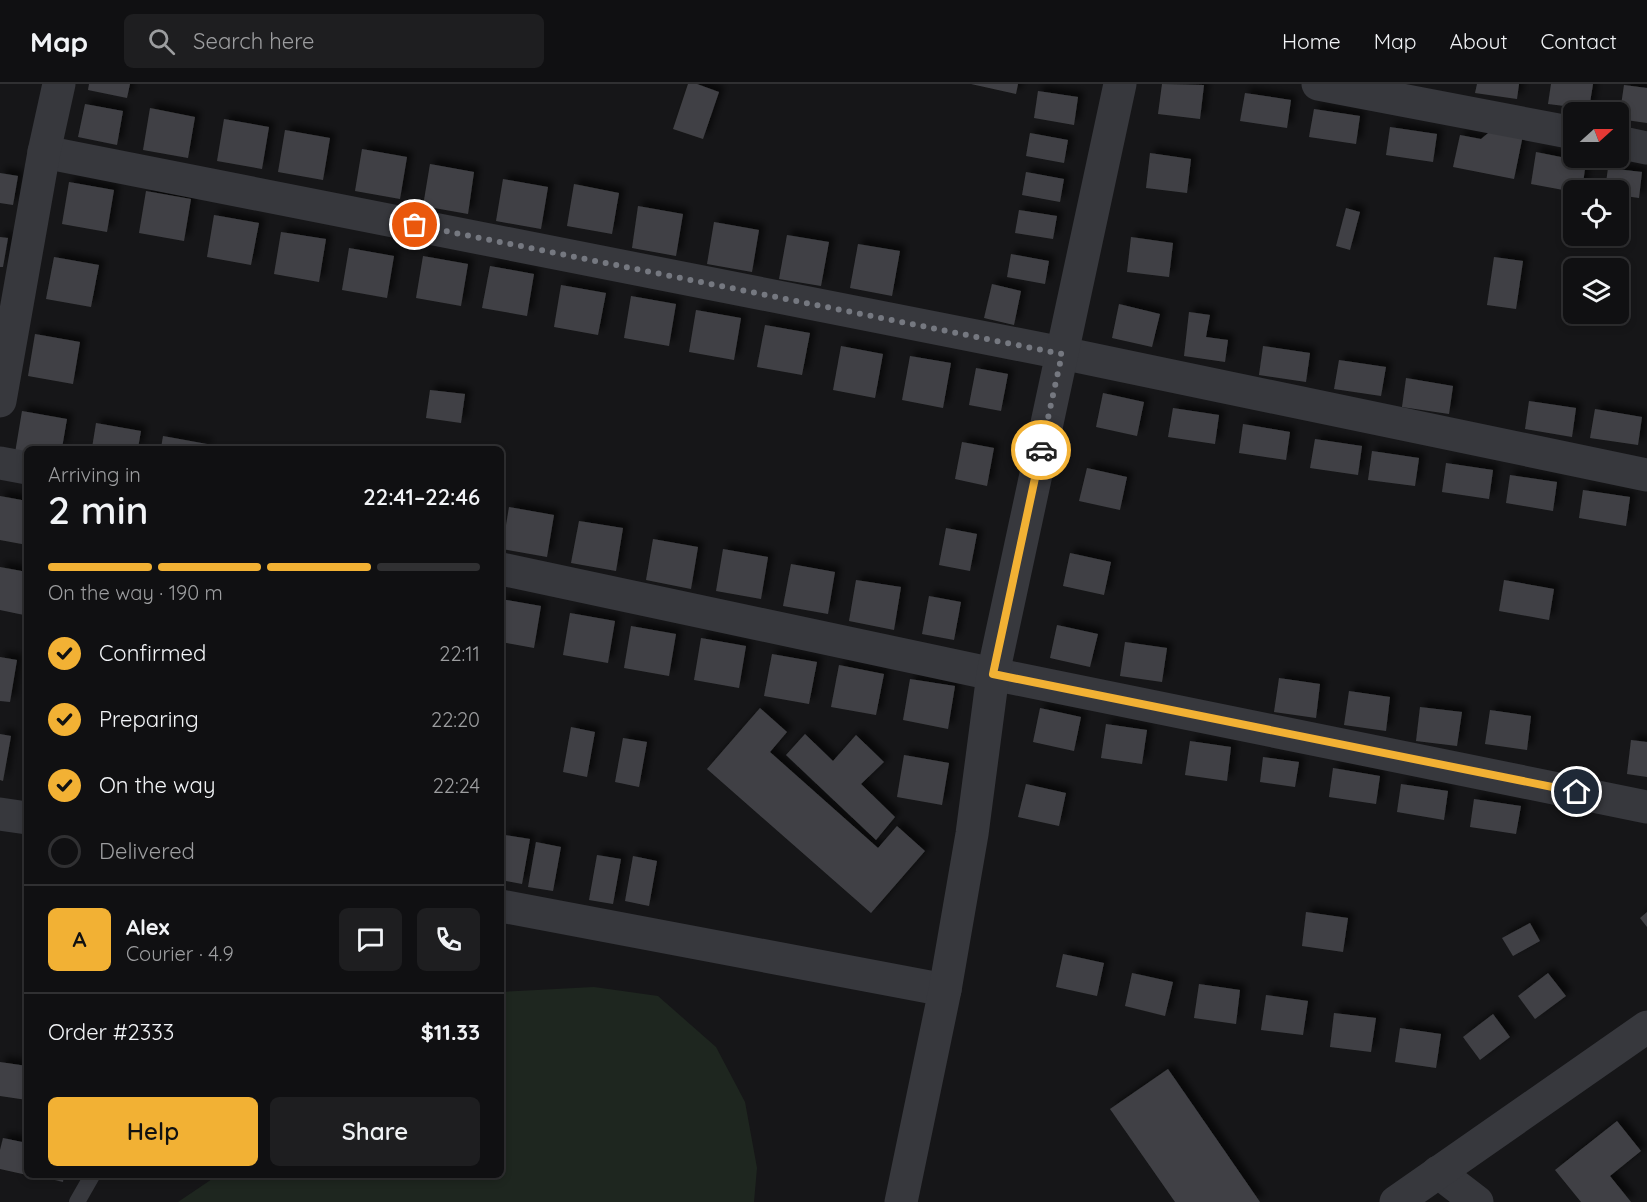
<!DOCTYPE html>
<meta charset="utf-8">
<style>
body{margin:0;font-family:Quicksand,sans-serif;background:#1e1e20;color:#f1f3f6;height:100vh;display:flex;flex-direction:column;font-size:22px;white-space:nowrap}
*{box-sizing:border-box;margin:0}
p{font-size:20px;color:#9c9d9f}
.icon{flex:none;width:33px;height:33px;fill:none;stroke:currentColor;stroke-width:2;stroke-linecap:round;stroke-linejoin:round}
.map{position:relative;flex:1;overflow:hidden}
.sheet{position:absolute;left:24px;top:362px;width:480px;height:732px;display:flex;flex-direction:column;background:#101012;border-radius:9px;box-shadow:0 3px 9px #0003,0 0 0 2px #303032}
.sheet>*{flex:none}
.needle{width:39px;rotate:69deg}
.tools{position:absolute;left:1563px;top:18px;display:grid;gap:12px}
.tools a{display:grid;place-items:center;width:66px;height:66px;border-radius:9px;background:#101012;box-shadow:0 3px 9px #0003,0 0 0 2px #303032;font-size:30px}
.pin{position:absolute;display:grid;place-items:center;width:51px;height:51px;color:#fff;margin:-26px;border:3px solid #fff;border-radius:50%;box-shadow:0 2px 6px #0007}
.courier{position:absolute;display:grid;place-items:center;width:60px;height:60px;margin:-30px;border:4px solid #f2b134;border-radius:50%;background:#fff;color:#222;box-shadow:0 2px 8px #0007}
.headline em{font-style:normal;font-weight:600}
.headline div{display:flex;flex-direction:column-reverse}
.headline{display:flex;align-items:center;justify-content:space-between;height:102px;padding:0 24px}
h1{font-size:39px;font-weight:600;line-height:45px}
.bar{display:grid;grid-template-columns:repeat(4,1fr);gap:9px 6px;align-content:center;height:72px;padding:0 24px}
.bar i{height:8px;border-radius:4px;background:#303032}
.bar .active{background:#f2b134}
.bar p{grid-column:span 4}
.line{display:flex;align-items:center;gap:15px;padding:0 24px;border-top:2px solid #303032}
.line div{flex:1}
.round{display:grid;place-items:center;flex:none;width:63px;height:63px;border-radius:9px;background:#1e1e20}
ol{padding:0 24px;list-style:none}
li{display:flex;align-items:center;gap:18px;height:66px}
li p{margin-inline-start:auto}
li .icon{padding:6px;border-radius:50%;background:#f2b134;color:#111;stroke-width:4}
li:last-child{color:#9c9d9f}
li i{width:33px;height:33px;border:3px solid #303032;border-radius:50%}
.primary-button{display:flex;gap:12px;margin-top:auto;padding:12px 24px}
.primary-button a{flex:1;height:69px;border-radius:9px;background:#f2b134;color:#111;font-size:24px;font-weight:600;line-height:69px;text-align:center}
.primary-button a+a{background:#1e1e20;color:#f1f3f6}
header{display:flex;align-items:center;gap:36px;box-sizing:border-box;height:84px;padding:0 30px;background:#101012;border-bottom:2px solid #303032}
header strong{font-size:28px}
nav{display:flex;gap:33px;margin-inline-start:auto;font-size:21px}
.search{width:420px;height:54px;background:#1e1e20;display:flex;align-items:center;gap:15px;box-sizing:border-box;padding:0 21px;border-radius:9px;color:#9c9d9f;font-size:22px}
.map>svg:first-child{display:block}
.green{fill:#1e261f}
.building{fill:#404145;filter:url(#shadow)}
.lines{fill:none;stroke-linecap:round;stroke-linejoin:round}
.service{stroke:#37383d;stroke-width:16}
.minor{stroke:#37383d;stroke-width:33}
.done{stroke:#757880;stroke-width:6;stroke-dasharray:0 10.8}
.route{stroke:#f2b134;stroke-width:8}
</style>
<header>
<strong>Map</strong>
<div class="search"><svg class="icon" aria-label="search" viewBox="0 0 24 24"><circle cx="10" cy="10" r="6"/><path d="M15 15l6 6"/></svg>Search here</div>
<nav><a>Home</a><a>Map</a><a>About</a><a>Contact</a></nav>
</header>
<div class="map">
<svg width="1647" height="1118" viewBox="0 0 1647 1118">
<defs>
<filter id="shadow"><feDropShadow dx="5.5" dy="-5.5" stdDeviation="3" flood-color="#0009"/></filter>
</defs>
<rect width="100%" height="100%" fill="#161618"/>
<!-- green -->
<path class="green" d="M594,903l64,9 58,51 29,55 12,66 -3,34h-576l40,-27 283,-1v-182z"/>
<!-- building -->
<g class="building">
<path d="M89,0h41l-3,14 -39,-8z"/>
<path d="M688,0h9l22,8 -16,47 -30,-10z"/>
<path d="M971,0h47l-2,10z"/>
<path d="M1162,0l42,1 -4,34 -42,-5z"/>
<path d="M1477,0h42l-2,15 -42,-6z"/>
<path d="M1551,0h42l-4,25 -41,-5z"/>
<path d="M1624,1l23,3v35l-28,-4z"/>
<path d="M1038,7l40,6 -4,28 -40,-7z"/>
<path d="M1245,9l46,7 -4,28 -47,-7z"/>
<path d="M85,20l38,7 -6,34 -39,-8z"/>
<path d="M150,24l45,9 -7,41 -45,-8z"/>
<path d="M1314,25l46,7 -4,28 -47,-7z"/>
<path d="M224,35l45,8 -7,42 -45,-8z"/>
<path d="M1390,43l47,7 -4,28 -47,-7z"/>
<path d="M1493,45l30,6 -9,44 -61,-12 7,-32 21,4z"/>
<path d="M285,46l45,8 -7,42 -45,-8z"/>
<path d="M1030,49l38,7 -4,23 -38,-7z"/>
<path d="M362,65l45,8 -7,42 -45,-8z"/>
<path d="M1536,68l50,10 -4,28 -8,2 -43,-8z"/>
<path d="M1150,69l41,6 -4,34 -41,-5z"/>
<path d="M430,80l44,8 -6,42 -45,-8z"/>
<path d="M1608,84l34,4 -3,26 -21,-3v-5h-13z"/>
<path d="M1026,88l38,7 -4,23 -38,-7z"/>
<path d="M0,89l18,3 -5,29 -13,-2z"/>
<path d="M503,95l45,8 -7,42 -45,-8z"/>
<path d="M69,98l45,8 -7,42 -45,-8z"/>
<path d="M574,100l45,9 -7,41 -45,-8z"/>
<path d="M146,107l45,8 -7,42 -45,-8z"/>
<path d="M638,122l45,8 -7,42 -44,-8z"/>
<path d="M1346,124l14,4 -10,38 -14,-4z"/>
<path d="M1019,126l38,6 -4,23 -38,-6z"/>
<path d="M214,131l45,8 -8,42 -44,-8z"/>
<path d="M714,138l45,8 -7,42 -45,-8z"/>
<path d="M281,148l45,7 -7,43 -45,-8z"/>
<path d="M787,151l42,7 -8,44 -42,-7z"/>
<path d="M0,153l8,1 -5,29h-3z"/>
<path d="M1131,153l42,6 -4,34 -42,-5z"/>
<path d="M858,160l42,7 -8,45 -42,-8z"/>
<path d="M349,164l45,8 -7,42 -45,-8z"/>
<path d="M1011,170l38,7 -4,23 -38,-7z"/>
<path d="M423,172l45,8 -7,42 -45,-8z"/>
<path d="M54,173l45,8 -8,42 -45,-8z"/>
<path d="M1494,173l29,4 -7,48 -29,-4z"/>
<path d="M490,182l44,8 -7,42 -45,-8z"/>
<path d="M992,200l29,7 -7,34 -30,-7z"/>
<path d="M561,201l45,8 -8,42 -44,-8z"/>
<path d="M631,212l45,8 -7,42 -45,-8z"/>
<path d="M1119,220l41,10 -8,33 -40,-9z"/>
<path d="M696,226l45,8 -7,42 -45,-8z"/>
<path d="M1189,228l21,3 -4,22 22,3 -3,22 -41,-6z"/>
<path d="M765,241l45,8 -8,42 -45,-8z"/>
<path d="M35,250l45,8 -7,42 -45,-8z"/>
<path d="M841,262l42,8 -8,44 -42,-8z"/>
<path d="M1263,262l47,7 -4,29 -47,-7z"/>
<path d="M910,272l41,7 -8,45 -41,-8z"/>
<path d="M1339,276l47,7 -5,29 -47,-7z"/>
<path d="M976,284l32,6 -7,37 -32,-6z"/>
<path d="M1406,294l47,8 -4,28 -47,-7z"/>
<path d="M430,306l35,4 -4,29 -35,-5z"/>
<path d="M1103,309l41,9 -7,34 -41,-9z"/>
<path d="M1529,317l47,7 -4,29 -47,-8z"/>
<path d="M1173,324l46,7 -4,29 -47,-7z"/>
<path d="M1595,325l47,8 -4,28 -48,-7z"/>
<path d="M22,327l45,8 -5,29h-35v7l-12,-2z"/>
<path d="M96,339l45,8 -3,17h-46z"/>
<path d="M1243,340l47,8 -4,28 -47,-7z"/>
<path d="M163,352l44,8v4h-46z"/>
<path d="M1315,355l47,7 -4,29 -48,-7z"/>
<path d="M962,358l32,6 -7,38 -32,-7z"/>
<path d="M1372,367l47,7 -4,28 -47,-6z"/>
<path d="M1446,379l47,7 -4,29 -47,-7z"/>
<path d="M1087,384l40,9 -7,33 -41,-9z"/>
<path d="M1510,391l47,7 -4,29 -47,-8z"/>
<path d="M1583,406l47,7 -4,29 -47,-8z"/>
<path d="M0,412l27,5v44l-27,-5z"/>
<path d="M509,423l45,8 -7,42 -45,-8z"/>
<path d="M579,437l44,7 -7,43 -45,-8z"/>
<path d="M946,444l31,6 -7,37 -31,-6z"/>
<path d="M653,455l45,8 -7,42 -45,-9z"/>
<path d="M723,465l45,8 -7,42 -45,-8z"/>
<path d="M1070,469l41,9 -7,33 -41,-9z"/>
<path d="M791,480l44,8 -7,42 -45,-8z"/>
<path d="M0,483l27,5v22l-3,21 -24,-5z"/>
<path d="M856,496l45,7 -7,43 -45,-9z"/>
<path d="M1504,496l50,9 -5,31 -50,-9z"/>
<path d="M929,512l32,6 -7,38 -32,-6z"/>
<path d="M501,515l40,7 -7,42 -33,-6z"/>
<path d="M570,529l45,8 -7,42 -45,-8z"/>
<path d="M1057,541l41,9 -8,33 -40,-9z"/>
<path d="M631,542l45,8 -7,42 -45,-8z"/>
<path d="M701,554l45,8 -7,42 -45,-8z"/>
<path d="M1125,558l42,6 -5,34 -42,-6z"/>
<path d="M772,570l45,8 -8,42 -45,-8z"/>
<path d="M0,573l17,3 -7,42 -10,-1z"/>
<path d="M839,581l45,9 -8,41 -45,-8z"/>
<path d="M1279,594l41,6 -4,34 -42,-6z"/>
<path d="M910,595l45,7 -7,43 -45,-9z"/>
<path d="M1349,607l41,6 -4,34 -42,-6z"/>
<path d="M1420,623l42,5 -5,34 -41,-5z"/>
<path d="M760,624l27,24 -17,20 108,96 19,-22 28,25 -54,62 -164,-144z"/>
<path d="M1040,624l41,9 -7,34 -41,-9z"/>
<path d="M1490,626l41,6 -4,34 -42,-6z"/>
<path d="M1106,640l41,6 -5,34 -41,-6z"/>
<path d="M571,643l24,5 -8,45 -24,-5z"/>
<path d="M0,650l11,2 -8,45 -3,-1z"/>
<path d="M805,650l28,27 23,-26 28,27 -23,22 34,33 -19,23 -90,-85z"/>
<path d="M623,654l24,4 -8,45 -24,-5z"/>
<path d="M1631,656l16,2v35l-20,-3z"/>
<path d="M1190,657l41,6 -4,34 -42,-6z"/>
<path d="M904,671l45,8 -7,42 -45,-8z"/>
<path d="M1263,673l36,5 -4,25 -35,-5z"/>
<path d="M1333,684l47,8 -4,28 -47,-7z"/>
<path d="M1026,700l40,9 -7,33 -41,-9z"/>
<path d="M1401,700l47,7 -4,29 -47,-8z"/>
<path d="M1474,715l47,7 -5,28 -46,-7z"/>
<path d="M505,751l25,4 -8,45 -21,-4v-23z"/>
<path d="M536,758l25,5 -8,44 -25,-4z"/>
<path d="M597,771l24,4 -8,45 -24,-4z"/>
<path d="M633,772l24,5 -8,45 -24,-5z"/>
<path d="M1306,828l42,6 -5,34 -41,-6z"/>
<path d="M1647,828v15l-7,-9z"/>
<path d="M1530,839l10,18 -27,15 -11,-18z"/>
<path d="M1063,870l41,9 -7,33 -41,-9z"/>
<path d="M1132,889l41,9 -8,34 -40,-10z"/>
<path d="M1548,889l18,23 -31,23 -17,-23z"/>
<path d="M1199,900l41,6 -4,34 -42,-6z"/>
<path d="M1266,911l42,6 -5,34 -42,-5z"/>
<path d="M1334,929l42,5 -5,34 -41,-5z"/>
<path d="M1493,930l17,23 -30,23 -17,-23z"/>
<path d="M1400,944l41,6 -5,34 -41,-6z"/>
<path d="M0,978l27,4v34l-27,-4z"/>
<path d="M1168,985l92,133h-85l-65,-93z"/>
<path d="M1617,1037l24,30 -31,25 21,26h-50l-26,-32z"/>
<path d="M3,1054l24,5v32l-27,-6v-19z"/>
<path d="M31,1090h33l-1,8z"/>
</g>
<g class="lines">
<!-- service -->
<path class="service" d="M77,1118l16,-28"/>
<!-- minor -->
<g class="minor">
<path d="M1318,0l256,49"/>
<path d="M1618,58l29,6"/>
<path d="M44,68l1018,201 585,122"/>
<path d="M0,317l44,-249 15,-68"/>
<path d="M0,379l27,5"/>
<path d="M501,485l492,105 654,133"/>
<path d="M0,730l27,4"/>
<path d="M501,822l444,84"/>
<path d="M1438,1088l39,30"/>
<path d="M901,1118l44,-212 27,-156 21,-160 127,-590"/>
<path d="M1396,1118l251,-175"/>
</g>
</g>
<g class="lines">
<!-- done -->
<path class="done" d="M415,141l647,129 -21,96"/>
<!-- route -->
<path class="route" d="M1041,366l-48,224 584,118"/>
</g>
</svg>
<div class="tools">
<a><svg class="needle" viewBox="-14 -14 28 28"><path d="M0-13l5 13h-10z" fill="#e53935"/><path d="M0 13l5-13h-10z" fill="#9c9d9f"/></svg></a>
<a><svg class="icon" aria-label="locate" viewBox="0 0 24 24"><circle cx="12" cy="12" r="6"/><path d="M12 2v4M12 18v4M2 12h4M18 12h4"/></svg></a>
<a><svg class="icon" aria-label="layers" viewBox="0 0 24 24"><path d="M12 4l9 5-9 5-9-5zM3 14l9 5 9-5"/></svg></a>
</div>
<div class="pin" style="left:415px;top:141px;background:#ea580c"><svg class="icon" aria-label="bag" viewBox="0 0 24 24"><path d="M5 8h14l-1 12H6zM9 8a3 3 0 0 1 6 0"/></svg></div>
<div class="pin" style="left:1577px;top:708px;background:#1f2937"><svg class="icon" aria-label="home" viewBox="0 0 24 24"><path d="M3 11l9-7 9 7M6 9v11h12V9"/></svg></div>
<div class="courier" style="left:1041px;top:366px"><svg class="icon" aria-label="car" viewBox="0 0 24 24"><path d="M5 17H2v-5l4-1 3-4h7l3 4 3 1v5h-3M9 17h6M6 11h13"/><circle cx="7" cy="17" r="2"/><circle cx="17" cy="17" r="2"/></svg></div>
<section class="sheet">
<div class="headline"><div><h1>2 min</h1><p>Arriving in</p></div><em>22:41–22:46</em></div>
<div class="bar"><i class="active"></i><i class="active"></i><i class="active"></i><i></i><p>On the way · 190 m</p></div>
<ol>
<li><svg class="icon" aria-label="check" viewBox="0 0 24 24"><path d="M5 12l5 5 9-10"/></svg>Confirmed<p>22:11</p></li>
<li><svg class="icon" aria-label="check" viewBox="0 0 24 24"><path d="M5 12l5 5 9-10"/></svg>Preparing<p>22:20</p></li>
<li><svg class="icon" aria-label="check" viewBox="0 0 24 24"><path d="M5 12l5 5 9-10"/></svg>On the way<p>22:24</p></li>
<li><i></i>Delivered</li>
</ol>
<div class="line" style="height:108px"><b class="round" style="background:#f2b134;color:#111">A</b><div><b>Alex</b><p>Courier · 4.9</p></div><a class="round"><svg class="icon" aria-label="chat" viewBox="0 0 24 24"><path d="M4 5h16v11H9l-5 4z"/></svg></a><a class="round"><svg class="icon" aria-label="phone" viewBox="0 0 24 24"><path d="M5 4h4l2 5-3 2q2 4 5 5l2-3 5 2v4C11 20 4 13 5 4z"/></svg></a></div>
<div class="line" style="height:78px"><div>Order #2333</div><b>$11.33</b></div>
<div class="primary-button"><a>Help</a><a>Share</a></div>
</section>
</div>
